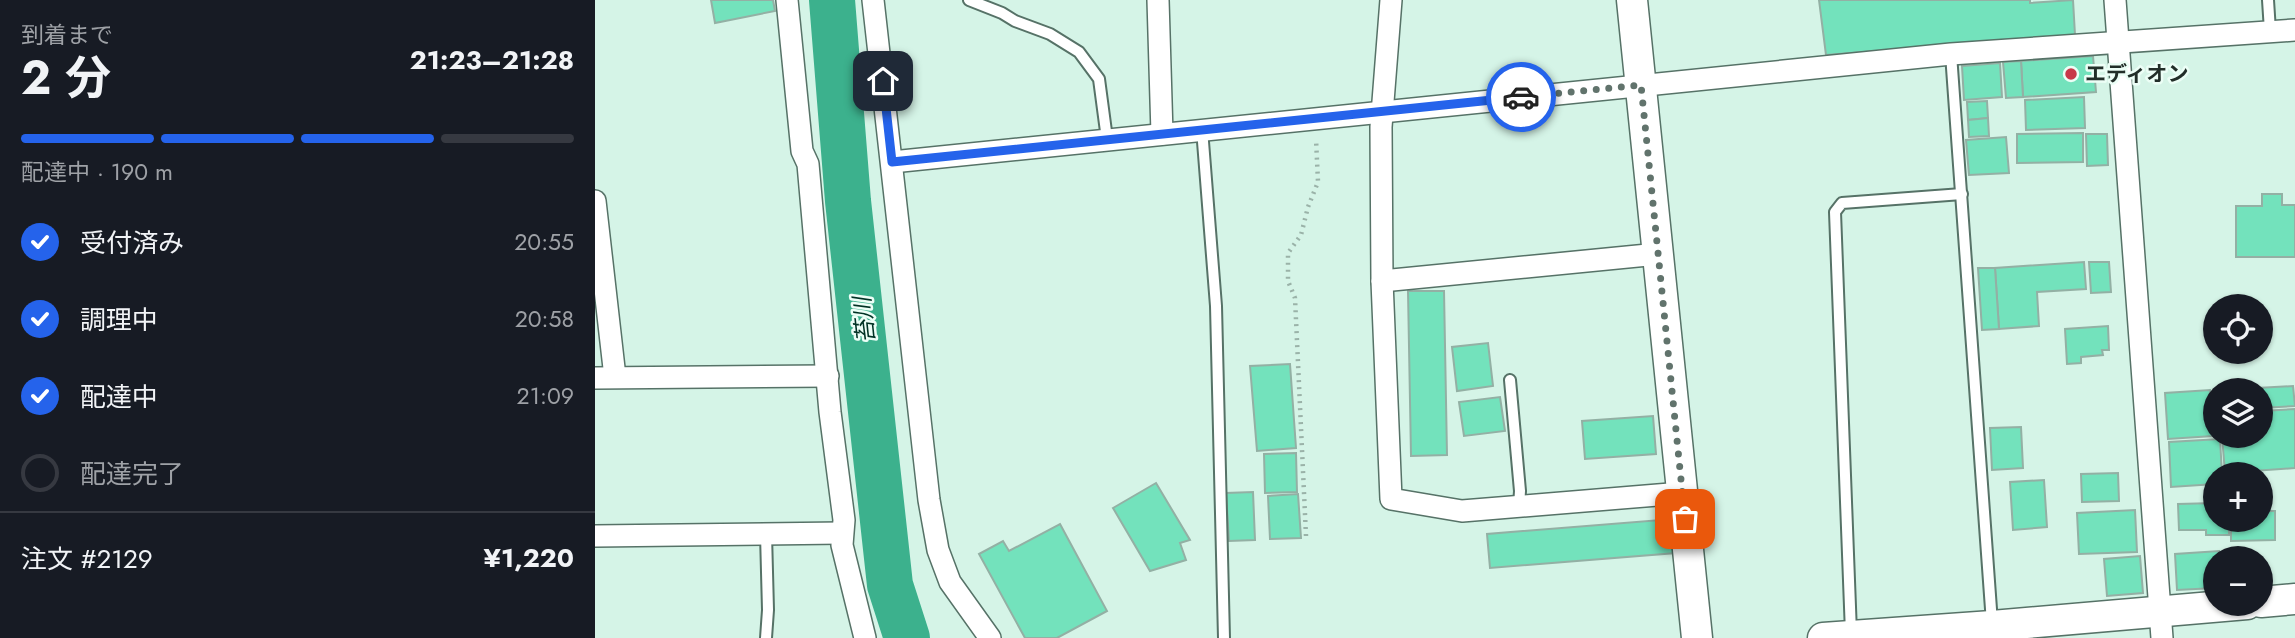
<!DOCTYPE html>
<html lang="ja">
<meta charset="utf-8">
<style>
body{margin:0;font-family:Jost,"Noto Sans JP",sans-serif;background:#20242c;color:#f1f3f6;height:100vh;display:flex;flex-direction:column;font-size:26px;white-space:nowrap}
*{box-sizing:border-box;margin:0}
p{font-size:23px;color:#9ea1a6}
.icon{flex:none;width:38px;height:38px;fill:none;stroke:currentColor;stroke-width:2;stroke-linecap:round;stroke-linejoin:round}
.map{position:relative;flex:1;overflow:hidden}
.sheet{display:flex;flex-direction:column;background:#171b24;width:595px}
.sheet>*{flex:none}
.fabs{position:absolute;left:1608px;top:294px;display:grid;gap:14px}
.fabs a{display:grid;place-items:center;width:70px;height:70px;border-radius:50%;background:#171b24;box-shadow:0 2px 5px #0004;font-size:35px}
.pin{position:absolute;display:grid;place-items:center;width:60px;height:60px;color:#fff;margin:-30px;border-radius:14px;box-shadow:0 4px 10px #0006}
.courier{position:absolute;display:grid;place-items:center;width:70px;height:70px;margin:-35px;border:5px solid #2563eb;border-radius:50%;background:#fff;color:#222;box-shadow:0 2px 9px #0007}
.head em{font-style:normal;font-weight:700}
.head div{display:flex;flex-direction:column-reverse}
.head{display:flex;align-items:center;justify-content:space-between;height:119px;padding:0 21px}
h1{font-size:46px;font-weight:700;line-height:52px}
.bar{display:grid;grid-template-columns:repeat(4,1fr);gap:10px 7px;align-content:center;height:84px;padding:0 21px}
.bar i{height:9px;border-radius:5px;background:#363941}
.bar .current{background:#2563eb}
.bar p{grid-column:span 4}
.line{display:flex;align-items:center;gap:18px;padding:0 21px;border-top:2px solid #363941}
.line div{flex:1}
ol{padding:0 21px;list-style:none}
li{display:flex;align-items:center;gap:21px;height:77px}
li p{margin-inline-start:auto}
li .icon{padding:7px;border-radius:50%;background:#2563eb;color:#fff;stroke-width:4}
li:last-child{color:#9ea1a6}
li i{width:38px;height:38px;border:4px solid #363941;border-radius:50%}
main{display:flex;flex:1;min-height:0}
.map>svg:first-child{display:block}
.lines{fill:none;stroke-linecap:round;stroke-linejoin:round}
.river{stroke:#3cb18d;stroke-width:46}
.building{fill:#73e2bc;stroke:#93b0a4;stroke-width:2}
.lane-casing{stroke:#567267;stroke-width:14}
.street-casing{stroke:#567267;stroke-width:24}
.secondary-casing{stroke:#567267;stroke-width:33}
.path{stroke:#9ab2a8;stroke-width:4.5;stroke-dasharray:2 5;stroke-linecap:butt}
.lane{stroke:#fff;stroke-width:10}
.street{stroke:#fff;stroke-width:21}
.secondary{stroke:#fff;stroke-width:30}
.done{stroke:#61736c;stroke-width:7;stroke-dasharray:0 12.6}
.route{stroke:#2563eb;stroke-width:9}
.poi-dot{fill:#c83849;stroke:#ecfef6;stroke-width:2.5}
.labels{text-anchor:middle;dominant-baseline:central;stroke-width:5;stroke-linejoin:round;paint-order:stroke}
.poi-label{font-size:21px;font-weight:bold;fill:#222e29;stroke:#ecfef6;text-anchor:start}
.water-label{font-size:23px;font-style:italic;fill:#003224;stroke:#ecfef6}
</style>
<main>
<section class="sheet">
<div class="head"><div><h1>2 分</h1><p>到着まで</p></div><em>21:23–21:28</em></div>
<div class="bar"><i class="current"></i><i class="current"></i><i class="current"></i><i></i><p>配達中 · 190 m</p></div>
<ol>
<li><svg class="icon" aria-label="check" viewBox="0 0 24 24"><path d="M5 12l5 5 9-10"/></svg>受付済み<p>20:55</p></li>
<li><svg class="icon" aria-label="check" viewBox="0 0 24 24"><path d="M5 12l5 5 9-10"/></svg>調理中<p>20:58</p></li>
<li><svg class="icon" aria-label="check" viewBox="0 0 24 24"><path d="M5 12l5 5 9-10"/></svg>配達中<p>21:09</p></li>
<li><i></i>配達完了</li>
</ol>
<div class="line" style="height:91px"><div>注文 #2129</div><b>¥1,220</b></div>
</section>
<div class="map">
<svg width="1700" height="638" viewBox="0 0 1700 638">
<rect width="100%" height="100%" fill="#d5f4e7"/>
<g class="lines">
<!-- river -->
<path class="river" d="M237,0l16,201 42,384 17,53"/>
</g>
<!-- building -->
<g class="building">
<path d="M116,0h62l2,11 -60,12z"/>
<path d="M1224,0h211v3l43,-3 2,35 -249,20z"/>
<path d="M1498,56l3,36 -73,5 -2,-36z"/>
<path d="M1426,61l2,36 -17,1 -3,-36z"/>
<path d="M1405,63l2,34 -38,3 -2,-34z"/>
<path d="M1489,97l1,31 -59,2 -1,-30z"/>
<path d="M1392,101l1,17 -20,2 -1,-18z"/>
<path d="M1393,118l1,18 -20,1 -1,-17z"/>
<path d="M1488,133v29l-66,1v-29z"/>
<path d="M1491,134h21l1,31 -21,1z"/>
<path d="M1411,137l3,36 -40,2 -3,-35z"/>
<path d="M1667,194h20v11h13v52h-59v-51h26z"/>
<path d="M1489,262l2,27 -49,3 2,34 -40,3 -4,-61z"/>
<path d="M1494,262h20l2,30 -20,1z"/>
<path d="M1383,268h17l4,61 -17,1z"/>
<path d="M813,291h36l3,164 -36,1z"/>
<path d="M1513,326l1,24h-7l1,5 -22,2v6l-14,1 -2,-35z"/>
<path d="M893,343l5,43 -36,5 -5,-44z"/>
<path d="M695,364l6,84 -39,3 -7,-85z"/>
<path d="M1698,386l2,20 -34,2v-18h-41z"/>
<path d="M1615,390l3,46 -45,3 -3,-46z"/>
<path d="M905,397l5,34 -41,5 -5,-34z"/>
<path d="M1700,409v59l-70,5 -3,-37h39v-25z"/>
<path d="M1058,416l3,38 -71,5 -3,-38z"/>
<path d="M1426,427l2,41 -31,2 -2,-42z"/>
<path d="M1625,439l2,35h-7v10l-44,3 -2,-45z"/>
<path d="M701,453l1,39 -32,1 -1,-39z"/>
<path d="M1523,473l1,28 -37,1 -1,-28z"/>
<path d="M1449,480l3,47 -34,3 -3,-48z"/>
<path d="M561,483l34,57 -10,3 6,17 -36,11 -37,-63z"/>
<path d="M658,492l2,48 -26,1 -3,-48z"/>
<path d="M703,494l3,44 -31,1 -2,-43z"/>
<path d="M1620,503v17h14v15h-23v-5h-27l-1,-26z"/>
<path d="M1540,510l2,42 -58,2 -2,-41z"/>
<path d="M1666,511h14v29l-44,1v-21h30z"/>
<path d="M1078,519l3,34 -186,15 -3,-34z"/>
<path d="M465,524l47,87 -50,27h-32l-46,-84 24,-13 6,10z"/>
<path d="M1624,551v7h-4v30l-38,2 -2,-36z"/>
<path d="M1545,556l3,37 -36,3 -3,-37z"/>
</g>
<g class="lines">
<defs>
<g id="lane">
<path d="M374,0l33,13 13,8 35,13 29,18 20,27 8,60"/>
<path d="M1673,0l2,31"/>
<path d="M1356,54l41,569"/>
<path d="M607,129l14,177 8,332"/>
<path d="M915,380l10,111 -1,15"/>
<path d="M1256,633l-16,-421 7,-9 120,-9"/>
<path d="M171,638l2,-28 -2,-76"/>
</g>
<g id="street">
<path d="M192,0l15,151 6,13 22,248 14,108 -2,25 23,93"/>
<path d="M278,0l56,500 9,50 12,32 40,56"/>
<path d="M563,0l4,134"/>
<path d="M796,0l-10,127 1,154 9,218 71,12 220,-18"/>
<path d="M1520,0l47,638"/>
<path d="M297,162l1059,-108 344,-24"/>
<path d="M0,201l20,176"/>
<path d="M787,281l276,-27"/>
<path d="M0,378l233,-2"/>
<path d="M0,536l247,-3"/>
</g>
<g id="secondary">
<path d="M1037,0l65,638"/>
<path d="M1666,602l34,-3"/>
<path d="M1228,638l169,-12 255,-22"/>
</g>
</defs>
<!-- lane casing -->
<use href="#lane" class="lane-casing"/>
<!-- street casing -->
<use href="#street" class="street-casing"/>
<!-- secondary casing -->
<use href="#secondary" class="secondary-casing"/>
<!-- path -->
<path class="path" d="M711,536l-11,-238 -7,-17v-28l13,-18 7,-28 10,-25 -2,-43"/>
<!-- lane -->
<use href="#lane" class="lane"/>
<!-- street -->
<use href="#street" class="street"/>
<!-- secondary -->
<use href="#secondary" class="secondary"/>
</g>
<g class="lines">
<!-- done -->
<path class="done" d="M926,97l120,-12 44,434"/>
<!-- route -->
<path class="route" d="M288,81l9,81 629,-65"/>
</g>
<!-- markers -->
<circle class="poi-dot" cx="1476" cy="74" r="7"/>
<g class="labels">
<!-- poi labels -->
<g class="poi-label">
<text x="1490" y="74">エディオン</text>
</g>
<!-- water labels -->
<g class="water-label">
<text transform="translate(269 320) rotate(-96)">苔川</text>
</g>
</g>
</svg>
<div class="fabs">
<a><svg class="icon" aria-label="locate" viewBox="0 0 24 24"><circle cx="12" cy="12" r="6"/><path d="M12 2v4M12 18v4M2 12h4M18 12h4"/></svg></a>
<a><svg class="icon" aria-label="layers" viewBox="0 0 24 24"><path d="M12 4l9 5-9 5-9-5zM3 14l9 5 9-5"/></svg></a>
<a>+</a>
<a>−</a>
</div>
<div class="pin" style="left:1090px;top:519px;background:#ea580c"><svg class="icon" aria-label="bag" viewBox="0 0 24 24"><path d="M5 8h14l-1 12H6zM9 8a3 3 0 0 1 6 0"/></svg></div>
<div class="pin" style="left:288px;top:81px;background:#1f2937"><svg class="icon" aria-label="home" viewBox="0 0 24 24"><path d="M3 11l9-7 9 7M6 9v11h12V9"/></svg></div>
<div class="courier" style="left:926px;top:97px"><svg class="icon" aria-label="car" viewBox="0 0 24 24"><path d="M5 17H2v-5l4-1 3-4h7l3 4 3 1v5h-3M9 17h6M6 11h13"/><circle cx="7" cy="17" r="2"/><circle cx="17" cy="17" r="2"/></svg></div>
</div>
</main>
